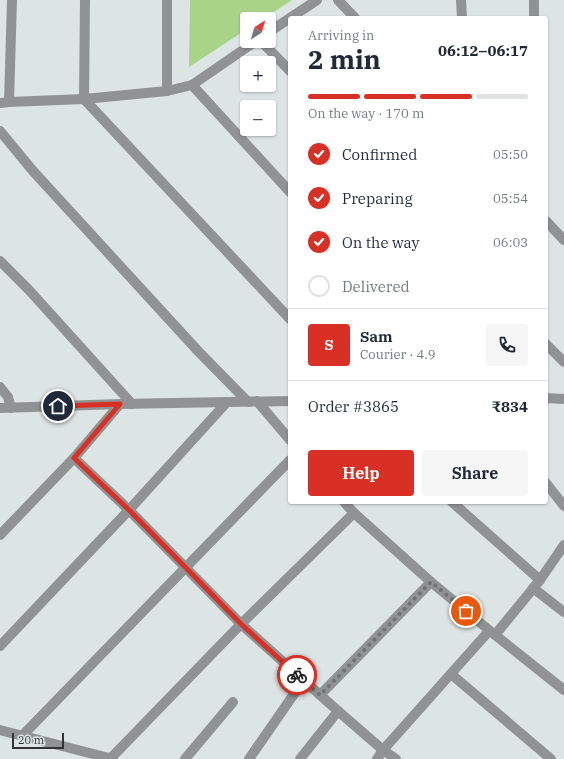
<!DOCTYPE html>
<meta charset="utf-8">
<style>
body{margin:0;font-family:"IBM Plex Serif",serif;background:#f6f6f7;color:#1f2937;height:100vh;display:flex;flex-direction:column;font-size:15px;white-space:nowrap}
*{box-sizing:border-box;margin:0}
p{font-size:13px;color:#747a83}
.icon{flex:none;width:22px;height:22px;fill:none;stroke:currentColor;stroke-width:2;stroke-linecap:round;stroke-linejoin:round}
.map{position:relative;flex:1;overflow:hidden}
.details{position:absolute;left:288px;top:16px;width:260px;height:488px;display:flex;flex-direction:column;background:#fff;border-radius:4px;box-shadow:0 1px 3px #0004}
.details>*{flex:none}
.needle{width:26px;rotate:37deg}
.fabs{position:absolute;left:240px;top:12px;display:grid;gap:8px}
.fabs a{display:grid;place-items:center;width:36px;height:36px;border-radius:4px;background:#fff;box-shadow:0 1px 3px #0004;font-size:20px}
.scale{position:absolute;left:12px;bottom:10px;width:52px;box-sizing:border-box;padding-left:4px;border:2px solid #313434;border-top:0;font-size:11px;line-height:14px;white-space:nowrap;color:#313434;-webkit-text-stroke:3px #dde5e4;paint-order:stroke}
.pin{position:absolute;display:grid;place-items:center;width:34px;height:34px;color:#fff;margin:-17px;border:2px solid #fff;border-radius:50%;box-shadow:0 1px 4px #0007}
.courier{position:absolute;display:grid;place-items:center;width:40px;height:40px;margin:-20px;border:3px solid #d93025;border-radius:50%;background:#fff;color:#222;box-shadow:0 1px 5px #0007}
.overview em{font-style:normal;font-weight:700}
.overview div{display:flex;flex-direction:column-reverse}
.overview{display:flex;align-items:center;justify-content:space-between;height:68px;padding:0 20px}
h1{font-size:26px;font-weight:700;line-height:30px}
.bar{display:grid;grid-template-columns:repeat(4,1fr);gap:6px 4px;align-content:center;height:48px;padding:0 20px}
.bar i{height:5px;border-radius:3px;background:#e0e1e3}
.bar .on{background:#d93025}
.bar p{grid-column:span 4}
.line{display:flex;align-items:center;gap:10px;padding:0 20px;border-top:1px solid #e0e1e3}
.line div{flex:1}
.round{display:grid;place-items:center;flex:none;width:42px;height:42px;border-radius:4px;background:#f6f6f7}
ol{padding:0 20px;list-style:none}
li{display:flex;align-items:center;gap:12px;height:44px}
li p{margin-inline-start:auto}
li .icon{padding:4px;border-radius:50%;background:#d93025;color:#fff;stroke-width:4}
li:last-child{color:#747a83}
li i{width:22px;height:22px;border:2px solid #e0e1e3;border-radius:50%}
.button{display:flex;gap:8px;margin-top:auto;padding:8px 20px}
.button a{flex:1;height:46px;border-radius:4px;background:#d93025;color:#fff;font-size:16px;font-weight:700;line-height:46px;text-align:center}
.button a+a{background:#f6f6f7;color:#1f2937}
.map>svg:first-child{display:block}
.green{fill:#a9d387}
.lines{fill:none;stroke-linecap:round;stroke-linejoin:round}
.minor{stroke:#909394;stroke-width:10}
.done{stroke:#6d7272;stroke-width:4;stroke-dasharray:0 7.2}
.route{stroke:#d93025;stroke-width:5}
</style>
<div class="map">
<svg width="564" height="759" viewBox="0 0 564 759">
<rect width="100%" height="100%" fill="#dde5e4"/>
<!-- green -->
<path class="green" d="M190,0h102l-29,19h-16v10l-58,38z"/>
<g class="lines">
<!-- minor -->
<g class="minor">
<path d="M85,0l-1,99 206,220"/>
<path d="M338,0l17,18"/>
<path d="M461,0l1,18"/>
<path d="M534,0v18"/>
<path d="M269,32l48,-32"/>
<path d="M261,41l29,30"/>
<path d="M192,85l98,107"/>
<path d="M167,91v-91"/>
<path d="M9,102l3,-102"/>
<path d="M0,103l9,-1 75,-3 83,-8 25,-6 64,-44"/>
<path d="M0,131l33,40 165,180 50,51"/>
<path d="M546,221l18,19"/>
<path d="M0,261l29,29 103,114"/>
<path d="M546,344l18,18"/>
<path d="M0,387l8,10 3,11"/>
<path d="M546,398l18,1"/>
<path d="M257,401l33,39"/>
<path d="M0,408l120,-4 170,-3"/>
<path d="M74,458l55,52 112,114 97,87 45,39 13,9"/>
<path d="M546,483l18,23"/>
<path d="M344,502l10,11 77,69 64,53 69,55"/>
<path d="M452,502l88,78"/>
<path d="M0,535l74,-77 46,-54"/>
<path d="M533,588l31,24"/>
<path d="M495,635l45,-55 24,-35"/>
<path d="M0,646l129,-136 98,-108"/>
<path d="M451,674l100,85"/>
<path d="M320,695l111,-113"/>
<path d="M0,730l113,29"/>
<path d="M22,736l268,-276"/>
<path d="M111,758l130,-134 113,-111"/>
<path d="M185,759l48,-57"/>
<path d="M249,759l54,-78"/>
<path d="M300,759l38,-48"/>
<path d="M377,759l6,-9 106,-119"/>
</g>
</g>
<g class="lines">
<!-- done -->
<path class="done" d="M297,675l23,20 111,-113 35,29"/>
<!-- route -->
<path class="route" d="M58,406l62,-2 -46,54 55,52 112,114 56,51"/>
</g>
</svg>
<div class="fabs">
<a><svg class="needle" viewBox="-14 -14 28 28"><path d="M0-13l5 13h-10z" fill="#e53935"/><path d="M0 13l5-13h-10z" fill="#747a83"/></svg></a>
<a>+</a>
<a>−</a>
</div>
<div class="scale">20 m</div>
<div class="pin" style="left:466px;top:611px;background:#ea580c"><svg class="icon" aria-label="bag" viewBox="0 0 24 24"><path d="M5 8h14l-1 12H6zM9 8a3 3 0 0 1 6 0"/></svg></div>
<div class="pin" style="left:58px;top:406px;background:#1f2937"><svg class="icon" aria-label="home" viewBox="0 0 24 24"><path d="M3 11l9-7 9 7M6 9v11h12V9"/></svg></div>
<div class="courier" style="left:297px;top:675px"><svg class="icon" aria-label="bike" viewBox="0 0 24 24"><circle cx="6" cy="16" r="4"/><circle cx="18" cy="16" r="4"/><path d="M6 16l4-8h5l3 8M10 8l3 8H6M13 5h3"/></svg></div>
<section class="details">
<div class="overview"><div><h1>2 min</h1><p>Arriving in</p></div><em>06:12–06:17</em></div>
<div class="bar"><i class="on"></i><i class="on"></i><i class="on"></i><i></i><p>On the way · 170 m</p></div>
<ol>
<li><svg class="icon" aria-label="check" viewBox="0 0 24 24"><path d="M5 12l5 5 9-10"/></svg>Confirmed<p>05:50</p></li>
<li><svg class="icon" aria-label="check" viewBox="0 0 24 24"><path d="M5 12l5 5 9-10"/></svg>Preparing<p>05:54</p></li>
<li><svg class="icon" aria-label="check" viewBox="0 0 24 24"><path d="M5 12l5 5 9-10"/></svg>On the way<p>06:03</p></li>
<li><i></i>Delivered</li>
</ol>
<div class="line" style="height:72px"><b class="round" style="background:#d93025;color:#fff">S</b><div><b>Sam</b><p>Courier · 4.9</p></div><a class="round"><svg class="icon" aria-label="phone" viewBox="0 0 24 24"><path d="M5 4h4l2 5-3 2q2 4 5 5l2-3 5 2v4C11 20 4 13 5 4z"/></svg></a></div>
<div class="line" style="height:52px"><div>Order #3865</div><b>₹834</b></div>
<div class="button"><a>Help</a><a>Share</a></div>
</section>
</div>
